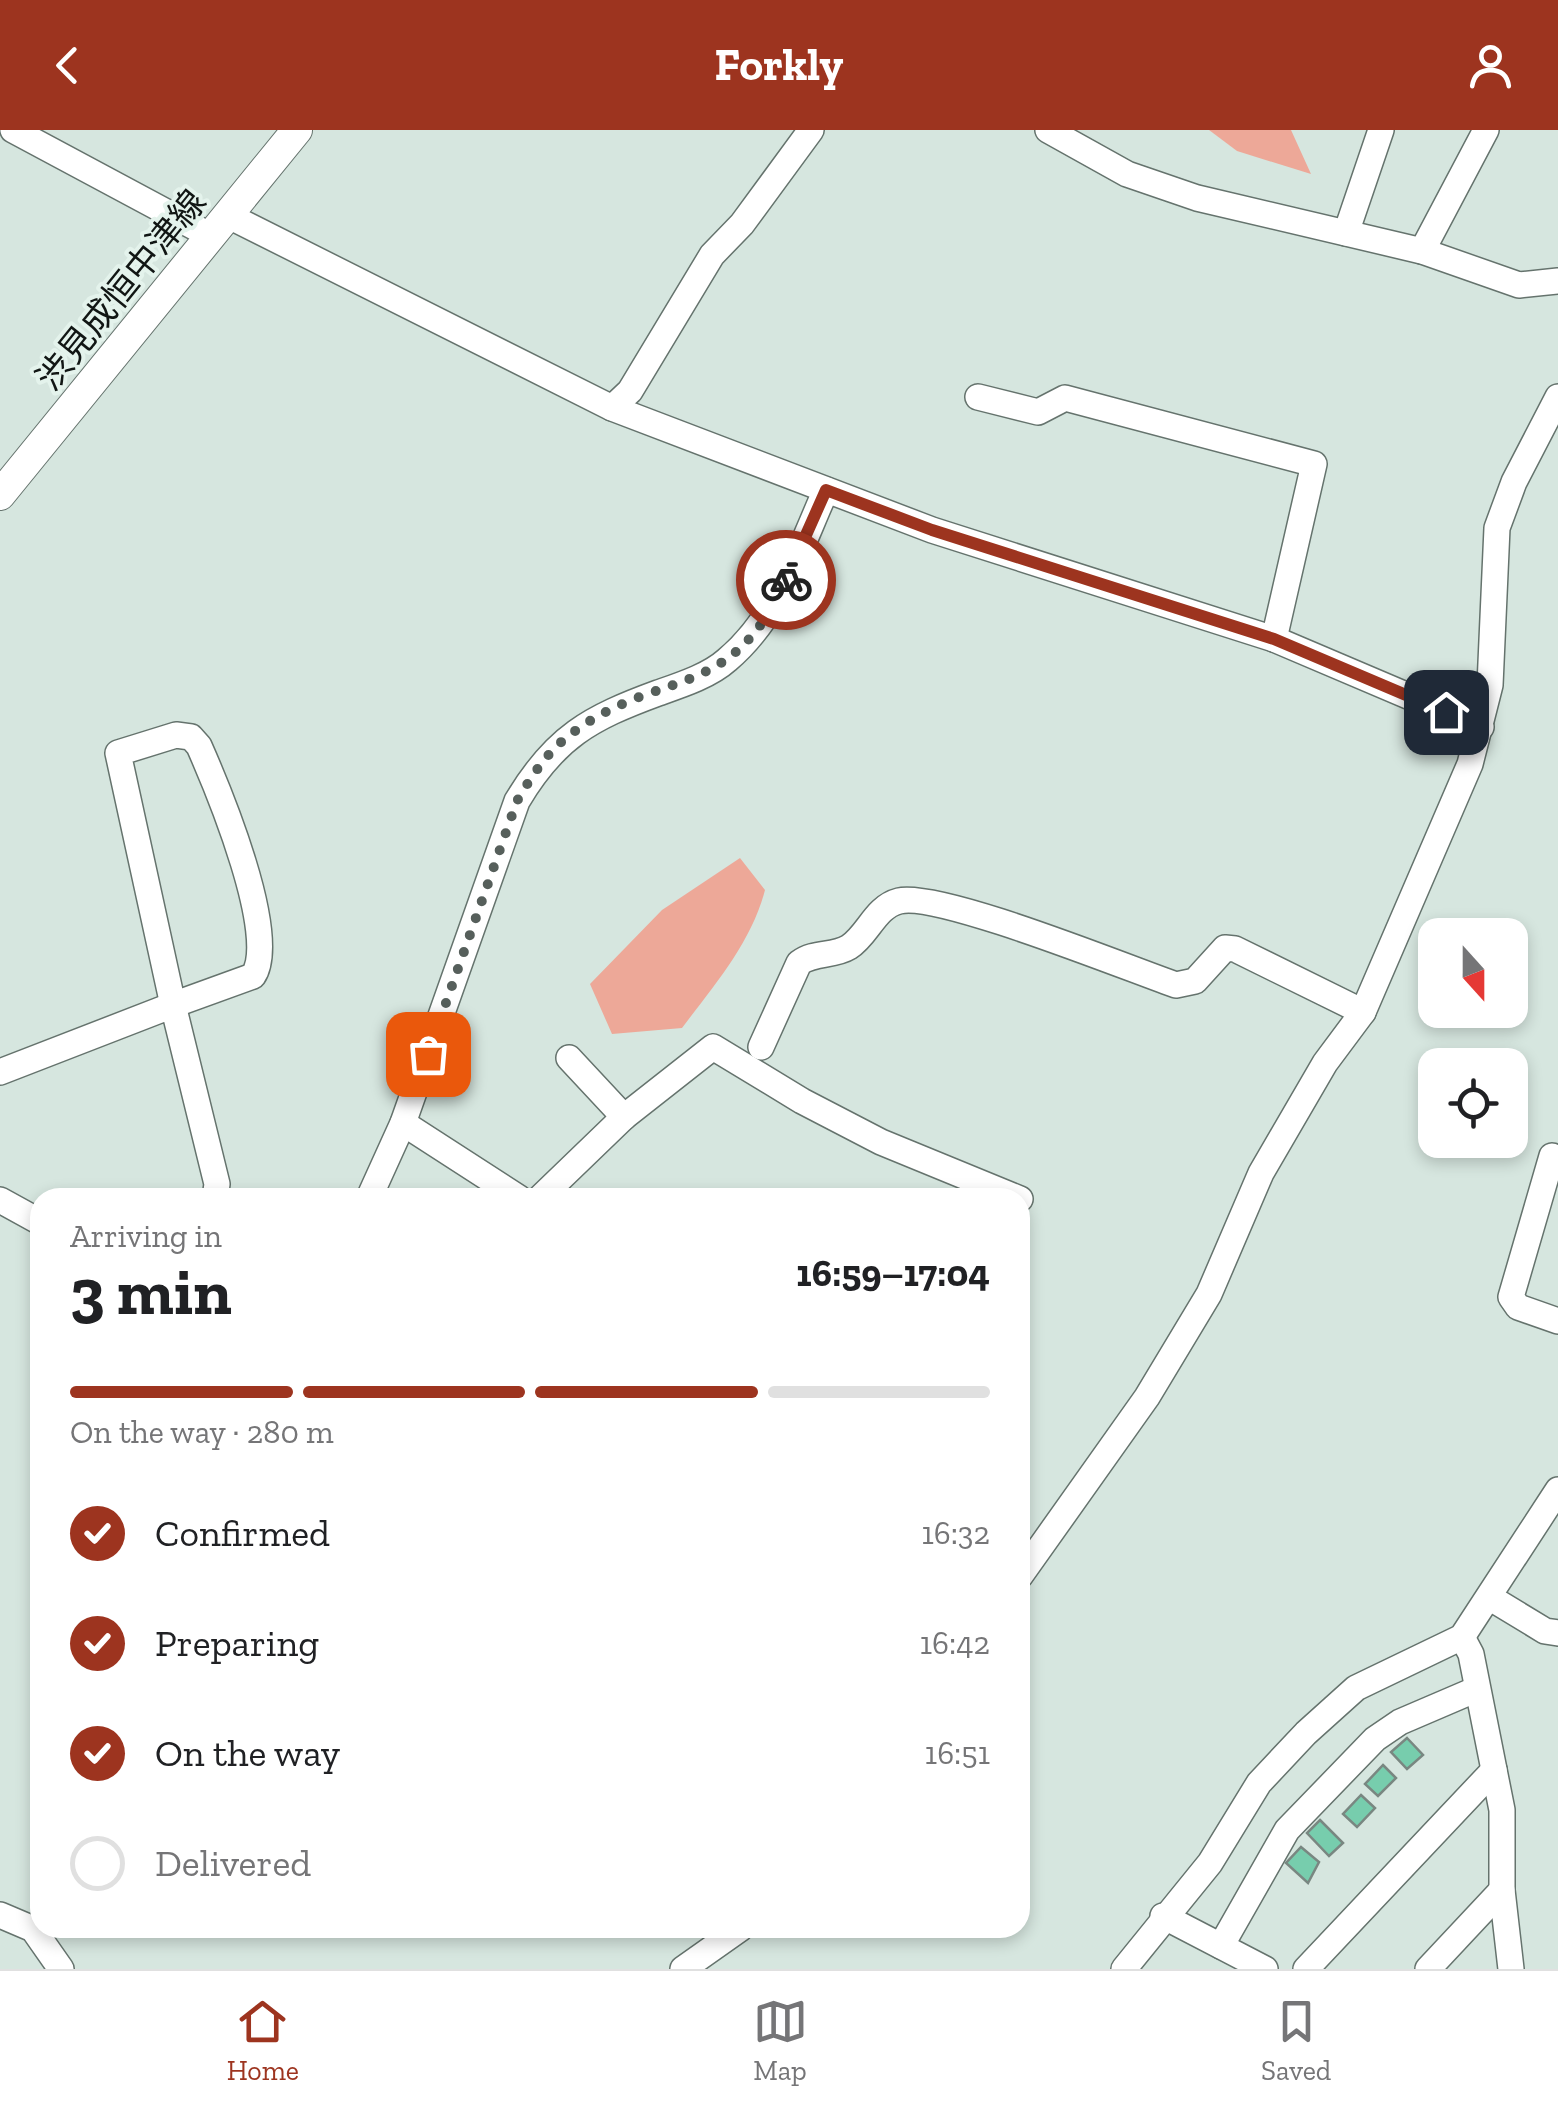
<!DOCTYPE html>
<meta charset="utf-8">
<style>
body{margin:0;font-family:"Zilla Slab","Noto Sans JP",serif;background:#f6f6f6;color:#202124;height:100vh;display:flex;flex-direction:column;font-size:38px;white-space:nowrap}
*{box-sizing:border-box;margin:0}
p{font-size:32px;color:#757577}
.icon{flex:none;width:55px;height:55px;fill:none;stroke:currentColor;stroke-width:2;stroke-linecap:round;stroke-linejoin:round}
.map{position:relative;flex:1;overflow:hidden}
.details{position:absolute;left:30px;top:1058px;width:1000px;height:750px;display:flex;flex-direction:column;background:#fff;border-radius:30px;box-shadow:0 5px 15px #0003}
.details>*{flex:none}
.needle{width:65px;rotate:159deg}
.fabs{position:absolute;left:1418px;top:788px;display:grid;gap:20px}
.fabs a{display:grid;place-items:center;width:110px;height:110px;border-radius:20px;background:#fff;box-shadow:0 5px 15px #0003;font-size:50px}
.pin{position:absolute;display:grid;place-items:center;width:85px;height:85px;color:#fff;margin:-42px;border-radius:20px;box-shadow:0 5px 15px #0006}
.courier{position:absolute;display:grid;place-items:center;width:100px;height:100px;margin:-50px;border:8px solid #9d341f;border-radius:50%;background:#fff;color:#222;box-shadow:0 2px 12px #0007}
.headline em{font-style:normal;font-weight:700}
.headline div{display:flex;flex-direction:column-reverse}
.headline{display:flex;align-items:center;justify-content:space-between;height:170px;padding:0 40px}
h1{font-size:65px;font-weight:700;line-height:75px}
.bar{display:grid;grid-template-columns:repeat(4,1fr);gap:15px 10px;align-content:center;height:120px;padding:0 40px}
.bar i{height:12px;border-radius:8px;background:#e0e0e0}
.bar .current{background:#9d341f}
.bar p{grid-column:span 4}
ol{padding:0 40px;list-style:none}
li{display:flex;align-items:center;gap:30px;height:110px}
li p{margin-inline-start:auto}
li .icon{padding:10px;border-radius:50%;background:#9d341f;color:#fff;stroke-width:4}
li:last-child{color:#757577}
li i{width:55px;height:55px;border:5px solid #e0e0e0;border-radius:50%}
header{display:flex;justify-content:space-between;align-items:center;height:130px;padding:0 40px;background:#9d341f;color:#fff;font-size:45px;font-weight:700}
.tab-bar{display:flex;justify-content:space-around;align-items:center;height:140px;border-top:2px solid #e0e0e0;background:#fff;font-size:28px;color:#757577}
.tab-bar a{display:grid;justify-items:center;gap:5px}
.tab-bar .current{color:#9d341f}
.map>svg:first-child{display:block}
.green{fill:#eda898}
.building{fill:#77cdad;stroke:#798781;stroke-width:2.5}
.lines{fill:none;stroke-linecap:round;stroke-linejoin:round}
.minor-casing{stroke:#65736d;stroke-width:28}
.major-casing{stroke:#65736d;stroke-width:32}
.minor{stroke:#fff;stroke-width:25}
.major{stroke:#fff;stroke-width:30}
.done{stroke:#565f5b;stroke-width:10;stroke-dasharray:0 18}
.route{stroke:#9d341f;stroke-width:12}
.labels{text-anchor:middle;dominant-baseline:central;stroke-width:8;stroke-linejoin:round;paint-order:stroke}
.street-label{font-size:35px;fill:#111614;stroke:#e4f3ec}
</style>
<header><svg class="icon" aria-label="back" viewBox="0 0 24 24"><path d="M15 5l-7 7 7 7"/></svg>Forkly<svg class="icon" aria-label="person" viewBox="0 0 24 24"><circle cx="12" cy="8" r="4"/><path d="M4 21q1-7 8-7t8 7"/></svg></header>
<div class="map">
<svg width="1558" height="1839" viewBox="0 0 1558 1839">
<rect width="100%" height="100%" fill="#d6e6df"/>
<!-- green -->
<g class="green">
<path d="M1209,0h82l20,44 -74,-23z"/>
<path d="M740,728l25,32c-14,53 -50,94 -83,138l-70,6 -22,-50 72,-74z"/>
</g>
<!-- building -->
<g class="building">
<path d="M1407,1608l16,17 -16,14 -16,-17z"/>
<path d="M1383,1635l13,13 -18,18 -13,-12z"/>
<path d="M1361,1665l14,13 -18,19 -14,-13z"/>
<path d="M1320,1690l23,23 -14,13 -22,-23z"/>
<path d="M1301,1717l18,15 -11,21 -22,-20z"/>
</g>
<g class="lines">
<defs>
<g id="minor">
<path d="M13,0l198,106"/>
<path d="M1048,0l79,44 70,24 225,53 97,34 39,-4"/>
<path d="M229,86l383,192 320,122 342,109 207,88"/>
<path d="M1346,103l35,-103"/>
<path d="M1422,121l64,-121"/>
<path d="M978,267l60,15 27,-14 249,66 -40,175"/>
<path d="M612,278l18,-17 82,-136 30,-31 69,-94"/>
<path d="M176,605l15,2 8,9c19,43 81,191 54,230l-80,29 -55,-252z"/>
<path d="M761,917l38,-84c16,-12 34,-6 50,-16 19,-12 26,-40 50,-46 39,-10 228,67 277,84l19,-4 30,-33 10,1 128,63"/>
<path d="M569,928l55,59"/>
<path d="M0,942l173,-67 44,179 -2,14"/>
<path d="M403,993l116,75"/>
<path d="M1552,1026l-41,141 7,10 40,14"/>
<path d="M369,1068l34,-75 114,-322c38,-64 73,-83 141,-108 23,-8 51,-17 69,-33 52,-44 72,-110 99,-170"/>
<path d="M540,1068l84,-81 89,-70 89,54 79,41 139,57"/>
<path d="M0,1070l40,22"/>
<path d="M1020,1446l127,-179 62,-103 52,-121 64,-110 38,-51 107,-248 20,-79 7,-157 17,-46 44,-85"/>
<path d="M1489,1467l56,34 13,2"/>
<path d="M1462,1507l9,17 31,156v80l9,79"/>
<path d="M0,1785l33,14 28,40"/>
<path d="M1163,1786l102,53"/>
<path d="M1221,1816l66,-116 88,-91 25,-17 77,-33"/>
<path d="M683,1839l58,-41"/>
<path d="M1124,1839l86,-106 49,-80 47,-50 50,-45 106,-51 96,-147"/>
<path d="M1306,1839l188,-199"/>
<path d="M1428,1839l74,-79"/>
</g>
<path id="major" d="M0,365l297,-365"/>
</defs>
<!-- minor casing -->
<use href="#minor" class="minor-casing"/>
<!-- major casing -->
<use href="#major" class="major-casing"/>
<!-- minor -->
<use href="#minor" class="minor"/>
<!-- major -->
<use href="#major" class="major"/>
</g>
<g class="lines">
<!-- done -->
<path class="done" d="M428,924l89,-253c16,-27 32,-52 58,-70 87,-63 156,-29 211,-151"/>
<!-- route -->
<path class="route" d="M786,450l40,-90 106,40 342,109 172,73"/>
</g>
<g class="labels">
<!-- street labels -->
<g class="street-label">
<text transform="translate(121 160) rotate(-51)">渋見成恒中津線</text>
</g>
</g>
</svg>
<div class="fabs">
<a><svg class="needle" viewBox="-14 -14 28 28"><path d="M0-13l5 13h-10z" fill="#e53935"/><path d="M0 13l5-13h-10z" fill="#757577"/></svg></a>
<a><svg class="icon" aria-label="locate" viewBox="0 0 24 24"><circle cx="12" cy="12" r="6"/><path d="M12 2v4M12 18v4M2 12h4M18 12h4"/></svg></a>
</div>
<div class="pin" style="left:428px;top:924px;background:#ea580c"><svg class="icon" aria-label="bag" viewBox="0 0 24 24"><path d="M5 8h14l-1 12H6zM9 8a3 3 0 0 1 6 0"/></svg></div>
<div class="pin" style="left:1446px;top:582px;background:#1f2937"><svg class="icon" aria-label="home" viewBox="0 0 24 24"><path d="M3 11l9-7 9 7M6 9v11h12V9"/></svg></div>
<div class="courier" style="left:786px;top:450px"><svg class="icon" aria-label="bike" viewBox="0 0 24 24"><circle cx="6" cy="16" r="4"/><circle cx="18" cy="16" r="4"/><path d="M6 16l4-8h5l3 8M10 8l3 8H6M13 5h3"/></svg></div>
<section class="details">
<div class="headline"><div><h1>3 min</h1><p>Arriving in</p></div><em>16:59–17:04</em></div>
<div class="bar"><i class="current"></i><i class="current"></i><i class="current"></i><i></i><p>On the way · 280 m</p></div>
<ol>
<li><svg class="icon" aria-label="check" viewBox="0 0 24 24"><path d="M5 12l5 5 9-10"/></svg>Confirmed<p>16:32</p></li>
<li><svg class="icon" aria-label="check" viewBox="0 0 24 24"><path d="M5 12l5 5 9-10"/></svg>Preparing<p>16:42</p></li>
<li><svg class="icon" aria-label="check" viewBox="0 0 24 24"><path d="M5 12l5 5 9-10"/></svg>On the way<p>16:51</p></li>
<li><i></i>Delivered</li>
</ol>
</section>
</div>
<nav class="tab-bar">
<a class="current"><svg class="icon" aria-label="home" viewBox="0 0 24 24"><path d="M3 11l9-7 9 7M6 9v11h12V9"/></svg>Home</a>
<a><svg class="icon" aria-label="map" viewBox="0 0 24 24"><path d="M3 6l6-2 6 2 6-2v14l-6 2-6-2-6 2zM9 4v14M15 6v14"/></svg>Map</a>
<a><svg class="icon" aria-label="saved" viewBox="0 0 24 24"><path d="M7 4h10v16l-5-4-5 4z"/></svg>Saved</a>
</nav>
